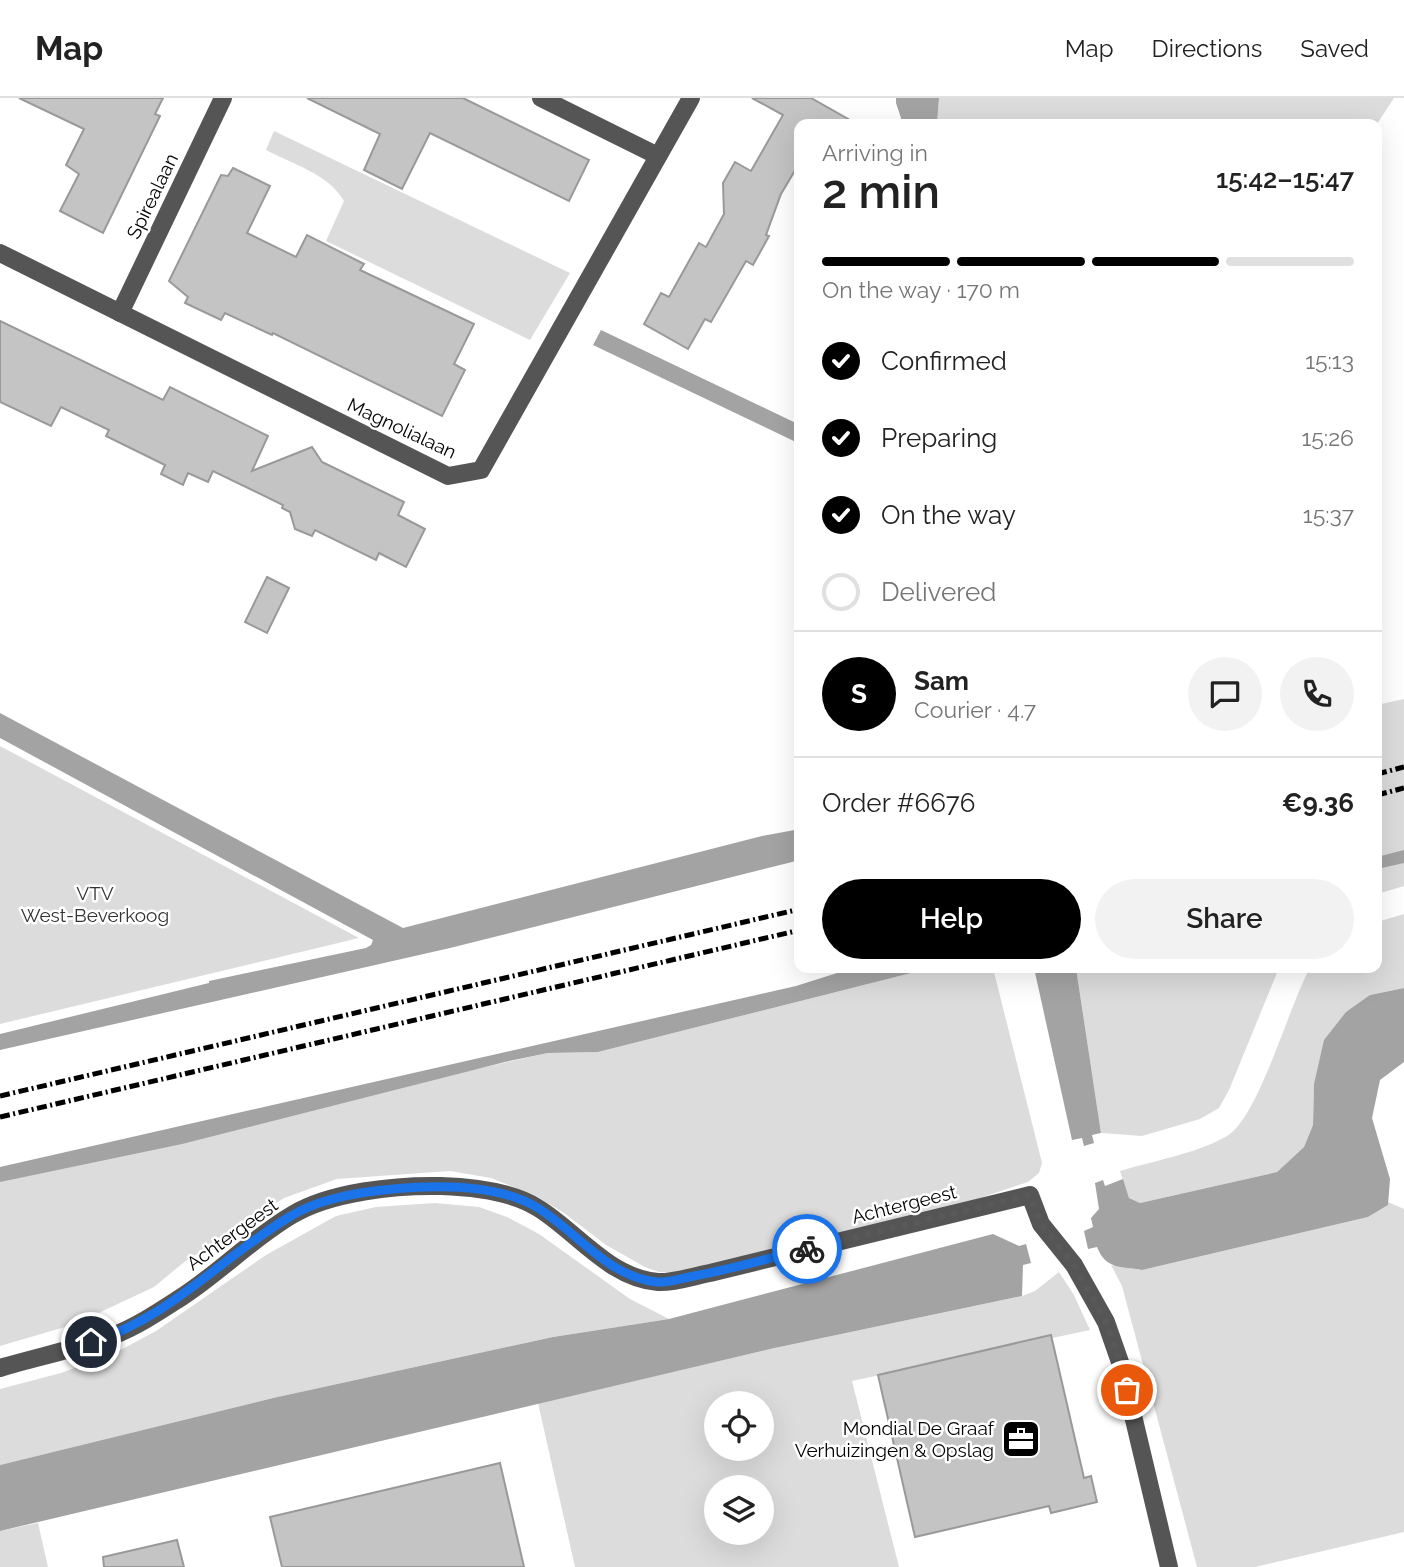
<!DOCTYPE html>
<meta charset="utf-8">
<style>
body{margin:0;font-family:Raleway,sans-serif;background:#f2f2f2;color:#222;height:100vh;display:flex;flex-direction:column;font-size:26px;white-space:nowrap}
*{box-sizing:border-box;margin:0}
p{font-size:23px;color:#767676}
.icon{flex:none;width:38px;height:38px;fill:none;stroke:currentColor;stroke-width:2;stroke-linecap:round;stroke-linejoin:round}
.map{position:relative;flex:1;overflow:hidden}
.details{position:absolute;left:794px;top:21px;width:588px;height:854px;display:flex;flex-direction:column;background:#fff;border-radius:14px;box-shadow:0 7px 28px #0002}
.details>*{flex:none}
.buttons{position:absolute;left:704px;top:1293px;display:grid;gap:14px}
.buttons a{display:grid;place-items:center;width:70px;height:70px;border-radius:50%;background:#fff;box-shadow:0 7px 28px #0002;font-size:35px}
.pin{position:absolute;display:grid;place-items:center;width:60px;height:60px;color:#fff;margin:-30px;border:4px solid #fff;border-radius:50%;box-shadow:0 2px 7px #0007}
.courier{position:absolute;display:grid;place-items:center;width:70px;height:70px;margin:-35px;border:5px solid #1a73e8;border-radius:50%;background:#fff;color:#222;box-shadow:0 2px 9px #0007}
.head em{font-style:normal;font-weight:600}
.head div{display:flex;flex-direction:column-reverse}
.head{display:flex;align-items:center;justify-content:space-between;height:119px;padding:0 28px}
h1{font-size:46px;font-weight:600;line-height:52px}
.bar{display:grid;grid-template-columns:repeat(4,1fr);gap:10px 7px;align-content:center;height:84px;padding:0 28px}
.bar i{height:9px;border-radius:5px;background:#e0e0e0}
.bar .current{background:#000}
.bar p{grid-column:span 4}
.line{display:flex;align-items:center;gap:18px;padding:0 28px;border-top:2px solid #e0e0e0}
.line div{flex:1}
.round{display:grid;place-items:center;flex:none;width:74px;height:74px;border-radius:37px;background:#f2f2f2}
ol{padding:0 28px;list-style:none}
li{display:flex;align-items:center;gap:21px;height:77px}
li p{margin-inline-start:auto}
li .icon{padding:7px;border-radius:50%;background:#000;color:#fff;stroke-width:4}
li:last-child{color:#767676}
li i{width:38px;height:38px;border:4px solid #e0e0e0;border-radius:50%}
.primary-button{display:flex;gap:14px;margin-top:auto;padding:14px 28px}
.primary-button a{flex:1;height:80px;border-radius:42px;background:#000;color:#fff;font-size:28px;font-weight:600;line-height:80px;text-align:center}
.primary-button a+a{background:#f2f2f2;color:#222}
header{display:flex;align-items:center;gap:42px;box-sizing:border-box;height:98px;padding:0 35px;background:#fff;border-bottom:2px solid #e0e0e0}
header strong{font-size:33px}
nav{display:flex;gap:38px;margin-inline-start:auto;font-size:24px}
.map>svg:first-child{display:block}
.green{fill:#dcdcdc;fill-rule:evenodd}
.water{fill:#a3a3a3}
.building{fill:#c4c4c4;stroke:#999;stroke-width:2}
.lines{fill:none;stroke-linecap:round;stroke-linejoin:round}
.minor{stroke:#555;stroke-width:18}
.rail{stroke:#000;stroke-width:5;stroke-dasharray:10 3.5 2 3.5;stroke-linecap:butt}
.done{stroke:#595959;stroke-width:7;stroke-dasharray:0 12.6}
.route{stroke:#1a73e8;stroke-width:9}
.labels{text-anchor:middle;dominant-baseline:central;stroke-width:5;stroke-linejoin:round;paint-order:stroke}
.street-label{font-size:19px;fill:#000;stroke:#fff}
.park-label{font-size:19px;fill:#333;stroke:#fff}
.poi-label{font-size:19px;fill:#000;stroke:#fff;text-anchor:end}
</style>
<header>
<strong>Map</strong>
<nav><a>Map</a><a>Directions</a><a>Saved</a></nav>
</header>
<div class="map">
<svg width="1404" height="1469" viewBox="0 0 1404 1469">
<rect width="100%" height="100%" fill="#fff"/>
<!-- green -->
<g class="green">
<path d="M939,0h455l-17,26h-440z"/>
<path d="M274,33l296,142 -40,67 -204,-99 18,-40c-15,-27 -52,-37 -78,-51z"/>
<path d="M1404,601v187l-27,8v-189z"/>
<path d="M0,648l359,192 -359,86z"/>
<path d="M1404,816v74l-34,7 -56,89 -1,41 -9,22 -27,25 -137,31 -11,-5 -9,-27c33,-10 78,-18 107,-35 32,-19 62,-131 83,-168h67v-46z"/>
<path d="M931,870h62l49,195 -3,10 -11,9 -54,18 -295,73 -20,-1 -14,-5 -39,-22 -42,-32 -28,-17 -45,-18 -41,-7 -113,8 -53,19 -101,65 -29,24 -79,37 -75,22v-170l548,-123 50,-1z"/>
<path d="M1076,870h203l-50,122 -10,18 -19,11 -58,17 -41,-3z"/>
<path d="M1388,1104l16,7v323l-149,35h-58l-75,-281 -11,-21 31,5 226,-53 20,-12z"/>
<path d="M435,1105l44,4 28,10 32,17 91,65 39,20 -116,18 -280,61 -273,67v-76l61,-16 54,-20 41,-22 110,-76 70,-39 40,-9z"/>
<path d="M1059,1174l15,23 16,35 -238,51 47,186h-324l-37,-164 232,-54 252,-53 13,-5zM716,1306h45v45h-45zM716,1390h45v45h-45z"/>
<path d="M38,1425l10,44h-48v-36z"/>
</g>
<!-- water -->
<g class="water">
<path d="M896,0h43l-2,26h-34l-7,-21z"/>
<path d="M601,232l199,95v19l-207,-99z"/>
<path d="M0,615l403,215 359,-92 38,-7v31l-350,88 -450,102v-16l209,-51v-2l157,-33 5,-3 2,-5 -373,-202z"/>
<path d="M1404,752v13l-27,6v-12z"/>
<path d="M853,870h78l-333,84 -50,1 -43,9 -323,82 -182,38v-15l796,-181z"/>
<path d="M1034,870h42l25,165 -9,2 2,8 -10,3 -2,-8 -10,2z"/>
<path d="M1404,890v74l-24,18 -8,38 18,61 -2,26 -20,12 -226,53c-21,-4 -36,0 -45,-23l-9,2 -4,-18 9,-4 -2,-9 8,-9 -4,-26 8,-3 2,6 18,-7 6,19 11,5 137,-31 27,-25 9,-22 1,-41 10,-44 22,-28 24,-17z"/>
<path d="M993,1136l26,12 7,-2 5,19 -8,2 -1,31 -252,53 -770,182v-66l273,-67 280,-61 116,-18z"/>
</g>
<!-- building -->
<g class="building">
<path d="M19,0h144l-8,16 5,2 -57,117 -43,-22 19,-37 -13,-9 18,-36z"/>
<path d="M307,0h156l126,62 -20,41 -139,-68 -28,56 -38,-19 16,-36z"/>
<path d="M752,0h59l46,26h-57v38l-19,32 -15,41 3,1 -16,29 -7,-4 -35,61 -6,-3 -17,30 -44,-25 17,-31 8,4 30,-54 7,4 18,-33 -1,-31 12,-21 16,9 32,-56z"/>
<path d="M233,70l37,18 -23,47 49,24 11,-22 57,29 -4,6 114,54 -20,40 11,6 -23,46 -169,-83 -1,2 -47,-22 -4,7 -36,-17 3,-6 -19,-16 52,-106 7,1z"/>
<path d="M0,223l163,79 7,-13 98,49 -16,35 60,-24 10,15 82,40 -6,13 27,14 -19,38 -27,-14 -3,7 -61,-30 -3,6 -17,-7 -5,-17 -8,-4 1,-3 -70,-34 -5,11 -20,-9 -5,12 -22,-11 4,-9 -59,-29 3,-6 -48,-23 -10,19 -51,-24z"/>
<path d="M267,479l22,11 -22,45 -22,-11z"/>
<path d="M1051,1237l33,143 7,-2 6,26 -46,11 -2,-7 -134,31 -37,-162z"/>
<path d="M500,1365l24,104h-242l-12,-50z"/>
<path d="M177,1442l7,27h-80l-1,-10z"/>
</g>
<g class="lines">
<!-- minor -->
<g class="minor">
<path d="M541,0l117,58"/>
<path d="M0,155l448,223 33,-6 210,-372"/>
<path d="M120,215l103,-215"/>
<path d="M0,1270c37,-11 76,-19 112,-32 22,-8 45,-23 65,-36 39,-24 74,-61 115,-85 38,-23 104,-30 149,-29 31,1 70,5 97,22 39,24 71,70 120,74 16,1 36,-6 52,-9l320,-78 11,29 33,41 32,57 15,43 48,202"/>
</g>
<!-- rail -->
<g class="rail">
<path d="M1377,676l27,-7"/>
<path d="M1377,697l27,-7"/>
<path d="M0,998l800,-187"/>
<path d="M0,1019l800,-187"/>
</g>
</g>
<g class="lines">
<!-- done -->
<path class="done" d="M807,1151l223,-54 11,29 33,41 32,57 15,43 6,25"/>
<!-- route -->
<path class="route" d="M91,1244c78,-23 132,-86 200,-126 29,-18 68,-24 102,-27 44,-4 106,-5 145,19 39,24 70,69 119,74 12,1 25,-4 37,-6 38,-7 75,-18 113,-27"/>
</g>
<!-- icons -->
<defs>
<symbol id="office-square" viewBox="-11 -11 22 22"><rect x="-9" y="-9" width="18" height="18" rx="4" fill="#000" stroke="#fff"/><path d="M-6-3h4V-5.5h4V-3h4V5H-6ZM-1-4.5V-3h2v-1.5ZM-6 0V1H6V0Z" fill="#fff"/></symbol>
</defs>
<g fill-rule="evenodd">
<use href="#office-square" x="999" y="1319" width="44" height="44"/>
</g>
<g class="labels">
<!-- street labels -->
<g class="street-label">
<text transform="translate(152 98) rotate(-64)">Spirealaan</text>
<text transform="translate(402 330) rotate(25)">Magnolialaan</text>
<text transform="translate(904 1106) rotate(-14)">Achtergeest</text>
<text transform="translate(232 1136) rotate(-36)">Achtergeest</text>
</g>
<!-- park labels -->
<g class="park-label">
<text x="95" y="795">VTV<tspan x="95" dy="22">West-Beverkoog</tspan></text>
</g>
<!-- poi labels -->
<g class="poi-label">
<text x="994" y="1330">Mondial De Graaf<tspan x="994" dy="22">Verhuizingen &amp; Opslag</tspan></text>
</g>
</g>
</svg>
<div class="buttons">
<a><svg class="icon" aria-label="locate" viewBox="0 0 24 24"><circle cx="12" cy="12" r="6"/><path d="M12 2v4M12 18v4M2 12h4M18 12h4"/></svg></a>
<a><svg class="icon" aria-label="layers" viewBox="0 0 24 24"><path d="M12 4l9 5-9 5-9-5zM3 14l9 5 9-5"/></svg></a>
</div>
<div class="pin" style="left:1127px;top:1292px;background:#ea580c"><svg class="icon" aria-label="bag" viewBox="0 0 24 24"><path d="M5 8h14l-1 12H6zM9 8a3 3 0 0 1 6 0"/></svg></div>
<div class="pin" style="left:91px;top:1244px;background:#1f2937"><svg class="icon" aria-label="home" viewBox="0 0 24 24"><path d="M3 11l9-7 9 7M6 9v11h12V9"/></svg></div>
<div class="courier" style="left:807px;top:1151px"><svg class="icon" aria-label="bike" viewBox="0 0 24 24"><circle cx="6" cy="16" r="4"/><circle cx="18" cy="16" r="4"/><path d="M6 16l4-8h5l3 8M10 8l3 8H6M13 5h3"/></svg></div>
<section class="details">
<div class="head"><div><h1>2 min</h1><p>Arriving in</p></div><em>15:42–15:47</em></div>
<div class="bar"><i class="current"></i><i class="current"></i><i class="current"></i><i></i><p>On the way · 170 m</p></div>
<ol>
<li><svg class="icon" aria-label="check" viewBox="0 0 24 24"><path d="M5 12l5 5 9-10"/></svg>Confirmed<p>15:13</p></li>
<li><svg class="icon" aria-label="check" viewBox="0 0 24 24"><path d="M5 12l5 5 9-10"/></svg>Preparing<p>15:26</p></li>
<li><svg class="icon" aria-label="check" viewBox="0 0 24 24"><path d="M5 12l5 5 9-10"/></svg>On the way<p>15:37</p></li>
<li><i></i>Delivered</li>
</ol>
<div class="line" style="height:126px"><b class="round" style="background:#000;color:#fff">S</b><div><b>Sam</b><p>Courier · 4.7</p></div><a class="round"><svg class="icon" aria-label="chat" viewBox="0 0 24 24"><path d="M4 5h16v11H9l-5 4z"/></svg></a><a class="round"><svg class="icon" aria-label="phone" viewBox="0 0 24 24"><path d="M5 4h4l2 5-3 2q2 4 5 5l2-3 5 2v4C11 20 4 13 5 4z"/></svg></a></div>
<div class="line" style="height:91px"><div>Order #6676</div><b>€9.36</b></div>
<div class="primary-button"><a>Help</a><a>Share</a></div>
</section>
</div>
